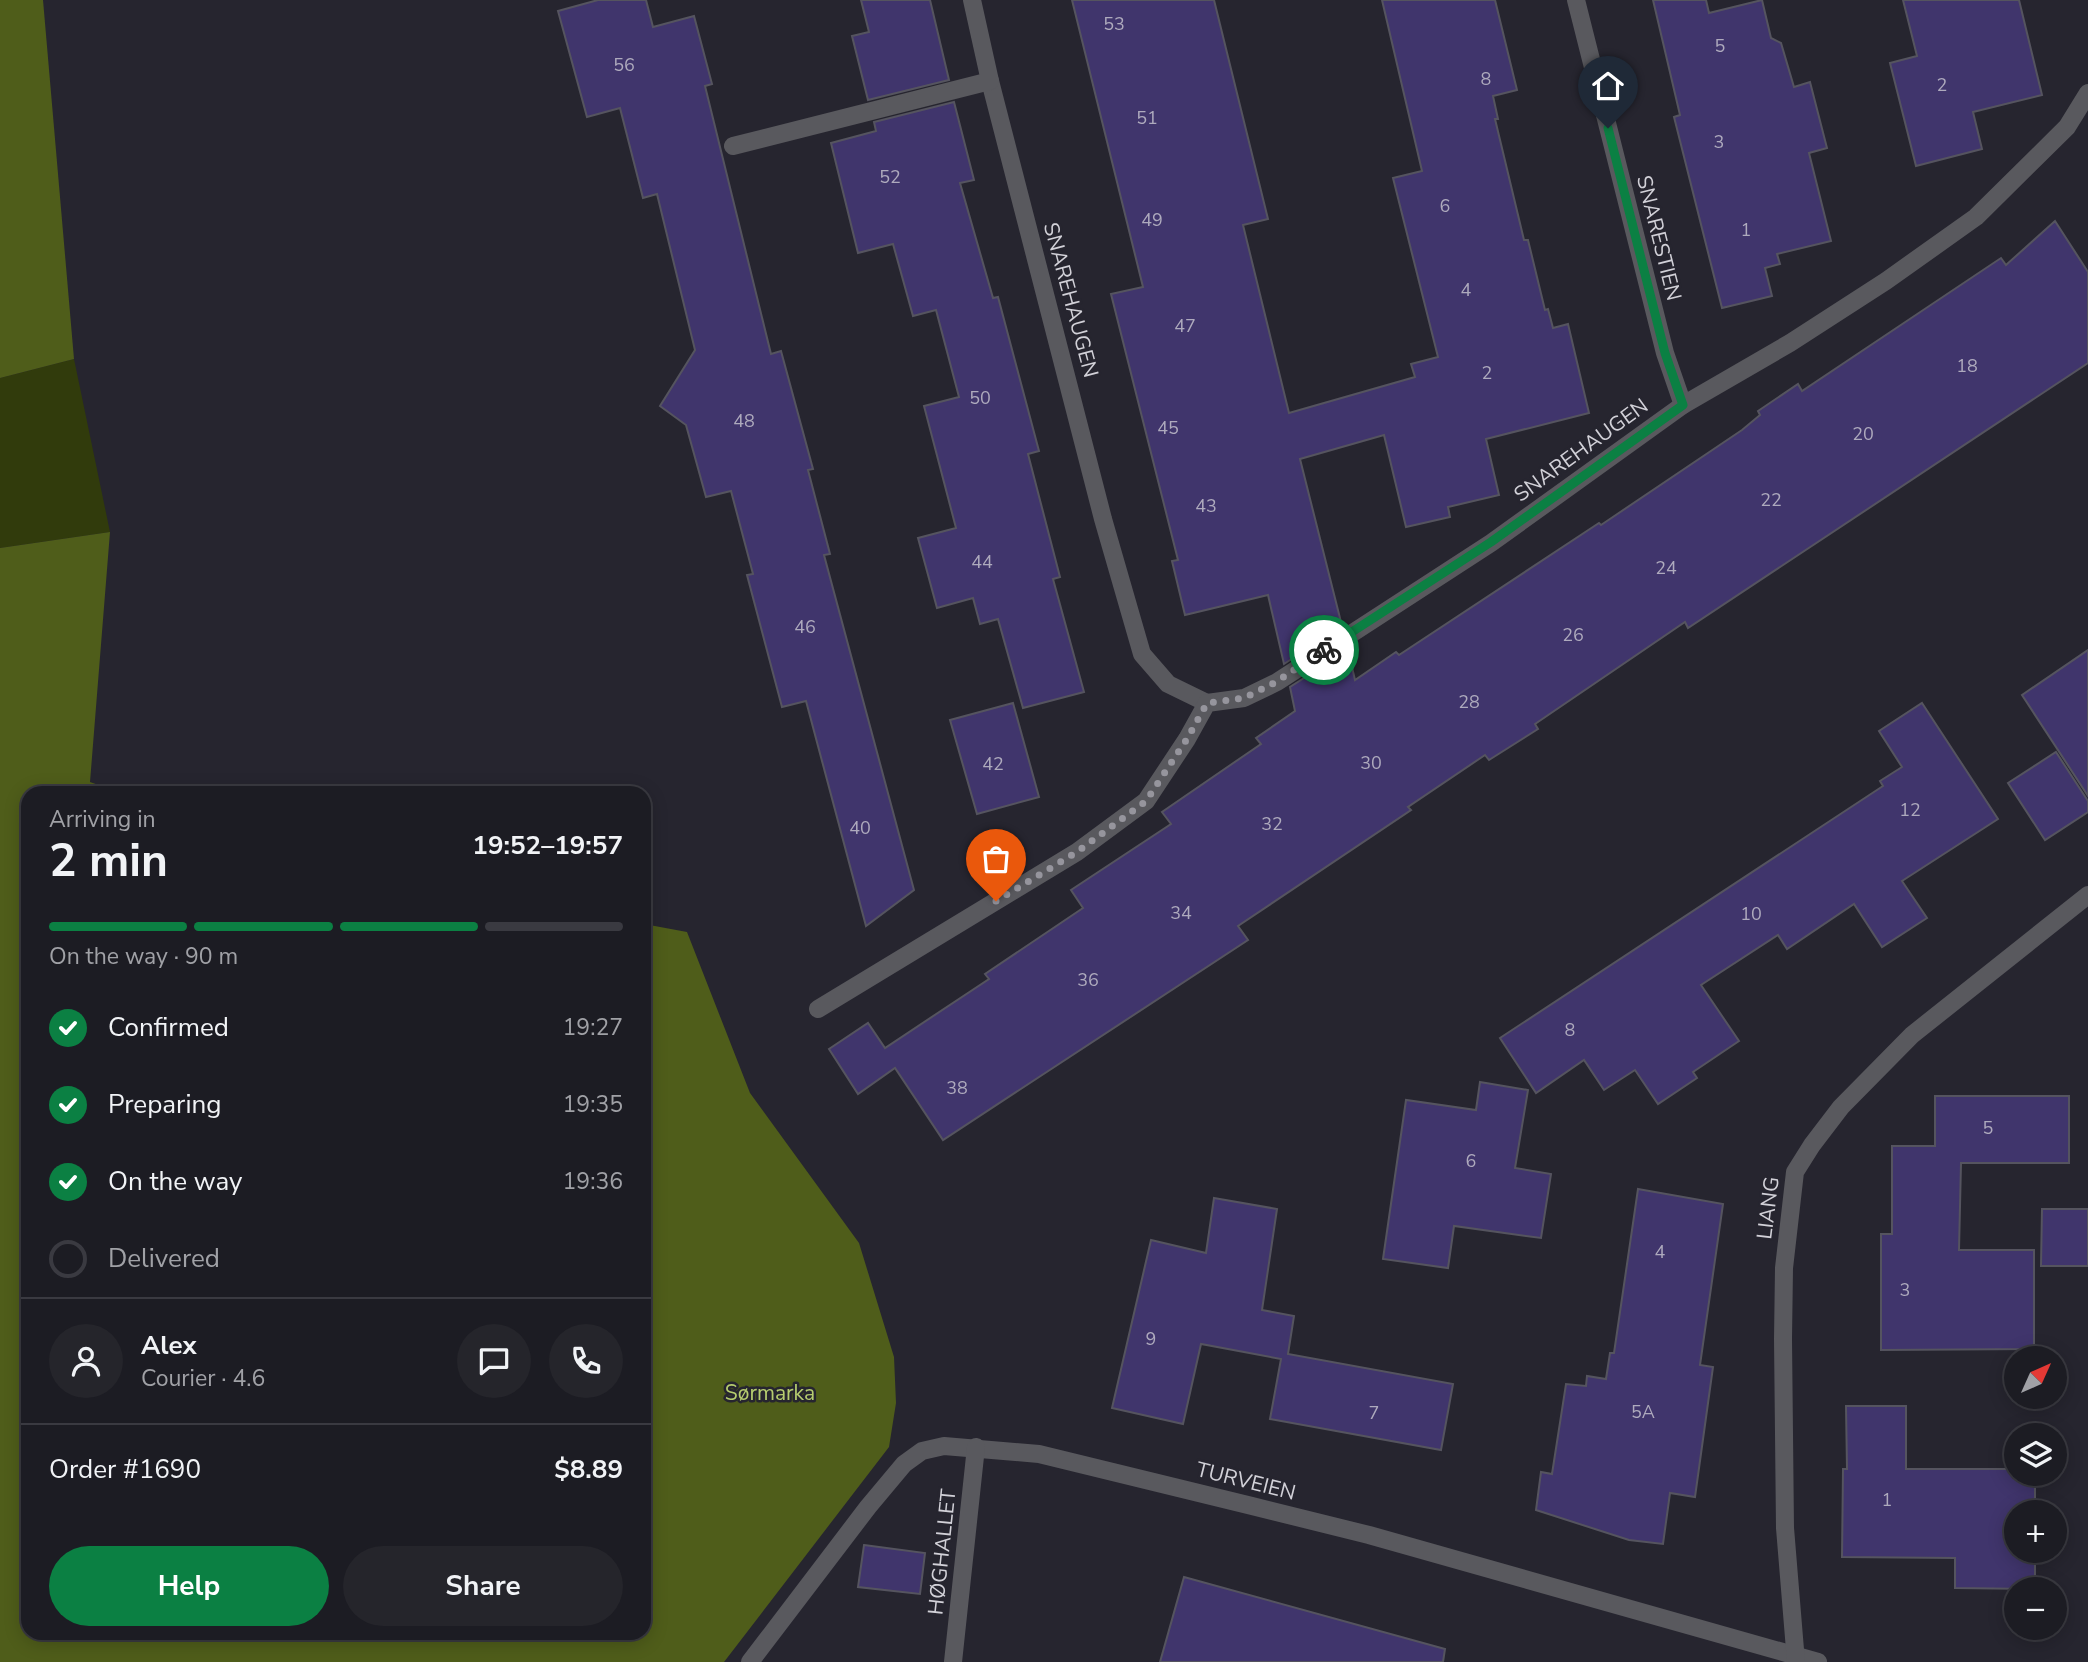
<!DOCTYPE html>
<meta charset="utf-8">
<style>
body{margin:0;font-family:"Nunito Sans",sans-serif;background:#25252b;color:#f1f3f6;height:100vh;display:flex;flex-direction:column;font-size:26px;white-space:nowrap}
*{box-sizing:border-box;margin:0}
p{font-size:23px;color:#a0a1a6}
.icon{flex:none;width:38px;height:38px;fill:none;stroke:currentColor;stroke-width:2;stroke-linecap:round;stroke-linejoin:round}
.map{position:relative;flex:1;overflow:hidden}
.sheet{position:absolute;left:21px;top:786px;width:630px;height:854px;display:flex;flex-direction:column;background:#1c1c23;border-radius:21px;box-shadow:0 4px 18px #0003,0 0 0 2px #3a3a41}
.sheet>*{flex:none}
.needle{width:46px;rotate:45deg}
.tools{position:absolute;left:2004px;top:1346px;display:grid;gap:14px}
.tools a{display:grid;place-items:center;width:63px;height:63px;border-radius:50%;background:#1c1c23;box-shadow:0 4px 18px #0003,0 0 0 2px #3a3a41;font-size:35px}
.pin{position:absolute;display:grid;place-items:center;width:60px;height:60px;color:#fff;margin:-72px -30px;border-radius:50% 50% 50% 0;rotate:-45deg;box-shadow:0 0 7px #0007}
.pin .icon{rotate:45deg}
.courier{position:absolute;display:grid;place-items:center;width:70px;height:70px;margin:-35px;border:5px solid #0b8043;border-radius:50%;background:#fff;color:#222;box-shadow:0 2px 9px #0007}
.summary em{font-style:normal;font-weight:700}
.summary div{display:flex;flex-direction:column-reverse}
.summary{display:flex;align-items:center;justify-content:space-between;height:119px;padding:0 28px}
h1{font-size:46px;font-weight:700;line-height:52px}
.bar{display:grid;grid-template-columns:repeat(4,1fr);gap:10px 7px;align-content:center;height:84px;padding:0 28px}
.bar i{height:9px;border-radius:5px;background:#3a3a41}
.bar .on{background:#0b8043}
.bar p{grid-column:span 4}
.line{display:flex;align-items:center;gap:18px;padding:0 28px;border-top:2px solid #3a3a41}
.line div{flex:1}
.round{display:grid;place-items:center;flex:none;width:74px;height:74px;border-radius:37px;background:#25252b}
ol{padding:0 28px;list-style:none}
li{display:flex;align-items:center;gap:21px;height:77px}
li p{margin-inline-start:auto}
li .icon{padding:7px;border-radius:50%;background:#0b8043;color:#fff;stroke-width:4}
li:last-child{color:#a0a1a6}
li i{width:38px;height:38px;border:4px solid #3a3a41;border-radius:50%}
.primary-button{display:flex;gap:14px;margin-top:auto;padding:14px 28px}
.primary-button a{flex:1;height:80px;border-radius:42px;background:#0b8043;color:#fff;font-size:28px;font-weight:700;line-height:80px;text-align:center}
.primary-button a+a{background:#25252b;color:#f1f3f6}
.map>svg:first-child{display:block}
.green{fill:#313b0c}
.forest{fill:#4f5d1a}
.building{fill:#40356c;stroke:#55545f;stroke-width:2}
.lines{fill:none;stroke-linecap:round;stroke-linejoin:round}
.minor{stroke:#59595e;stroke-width:18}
.done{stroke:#96959d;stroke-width:7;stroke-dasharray:0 12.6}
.route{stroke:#0b8043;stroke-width:9}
.labels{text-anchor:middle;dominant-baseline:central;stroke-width:5;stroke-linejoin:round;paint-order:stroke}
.number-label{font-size:18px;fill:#aeaabd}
.street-label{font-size:21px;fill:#d2d1d8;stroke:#26252f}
.park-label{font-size:21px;fill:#b6cd6f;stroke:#26252f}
</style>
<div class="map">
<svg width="2088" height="1662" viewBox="0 0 2088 1662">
<rect width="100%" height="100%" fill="#26252f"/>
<!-- green -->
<path class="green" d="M74,359l36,173 -110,16v-170z"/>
<!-- forest -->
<g class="forest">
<path d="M0,0h43l31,359 -74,19z"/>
<path d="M110,532l-20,250 31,11h-93v840h616v-709l43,8 63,161 109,150 35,114 2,46 -7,44 -165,215h-724v-1114z"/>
</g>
<!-- building -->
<g class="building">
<path d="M598,0h48l7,27 41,-11 18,68 -7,2 66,268 10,-3 32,118 -5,1 22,84 -6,1 90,335 -48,36 -60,-225 -24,6 -35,-132 6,-1 -22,-83 -25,6 -20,-72 -26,-19 35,-56 -38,-156 -14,4 -23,-90 -33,9 -29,-106z"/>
<path d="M861,0h69l19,80 -81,20 -16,-64 17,-4z"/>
<path d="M1072,0h142l54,219 -25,6 46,188 126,-36 -4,-13 27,-7 -45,-179 29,-7 -40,-171h113l22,90 -24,6 5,23h-3l29,121h4l17,70 3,-1 5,19 15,-4 21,89 -103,26 13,56 -51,12 2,10 -44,10 -22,-92 -84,24 42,167 -58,38 -16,-69 -83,20 -13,-54 6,-1 -67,-266 32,-7z"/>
<path d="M1653,0h53l3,13 53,-13 9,38 10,5 13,44 16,-5 17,66 -18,5 22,88 -54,13 3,10 -15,4 7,28 -50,12 -48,-191 6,-2z"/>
<path d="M1903,0h116l23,95 -69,17 9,37 -66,17 -26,-103 27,-7z"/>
<path d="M954,102l20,78 -14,3 33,115 5,-1 41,154 -11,3 32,123 -7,2 31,113 -61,16 -25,-89 -18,5 -7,-26 -36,10 -19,-70 38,-10 -32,-122 35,-9 -23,-87 -23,6 -20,-72 -35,9 -27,-110 45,-12 -2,-9z"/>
<path d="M2055,221l33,51v91l-400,265 -3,-6 -150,102 3,5 -49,31 -4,-5 -77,52 3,3 -173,116 10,14 -305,200 -48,-72 -37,26 -29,-45 39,-26 17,25 104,-69 -4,-5 98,-66 -12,-18 100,-66 -9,-12 99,-68 -5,-6 39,-27 -5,-24 58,-37 7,30 41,-28 3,3 200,-132 2,2 141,-95 18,-15 -2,-4 40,-27 4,7 199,-133 5,7z"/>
<path d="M2088,650v146l-66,-101z"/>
<path d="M1013,703l26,94 -62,17 -27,-94z"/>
<path d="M1922,703l76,116 -96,62 25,37 -45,29 -28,-43 -67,45 -9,-14 -77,50 38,56 -46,31 4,6 -39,26 -23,-34 -31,20 -20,-30 -48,33 -36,-55 383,-252 -3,-5 22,-14 -23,-36z"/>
<path d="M2056,752l32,49v11l-43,28 -37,-57z"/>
<path d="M1480,1082l48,8 -13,78 36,6 -10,64 -87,-12 -6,42 -65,-9 23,-159 70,10z"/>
<path d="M1935,1096h134v67h-108l-2,87h75v99l-153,1v-116h11v-88h43z"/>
<path d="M1638,1189l85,15 -23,161 13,2 -18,130 -25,-4 -7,51 -34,-4 -93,-30 5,-38 11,2 14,-90 20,2 1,-10 19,3 4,-26h4z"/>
<path d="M1214,1198l63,11 -15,101 32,6 -6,38 165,30 -12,66 -171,-31 11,-60 -80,-15 -18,80 -71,-16 39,-168 55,13z"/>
<path d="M2042,1209h46v57h-47z"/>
<path d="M1846,1406h60v63h110v5h19v38h-19v38h19v39l-80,-1v-30l-113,-1 1,-88h4z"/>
<path d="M864,1545l61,8 -5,41 -62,-7z"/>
<path d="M1184,1577l261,72 -2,13h-283z"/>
</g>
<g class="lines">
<!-- minor -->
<g class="minor">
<path d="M1576,0l89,353 18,52"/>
<path d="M990,81l113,438 39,135 26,30 39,19"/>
<path d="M733,146l257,-65 -18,-81"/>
<path d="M818,1009l259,-157 69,-51 41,-62 20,-36 37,-5 33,-16 214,-139 192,-138 107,-62 96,-62 90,-64 91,-90 21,-34"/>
<path d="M750,1662l118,-155 36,-43 18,-13 22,-5 95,8 213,52 117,29 449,127"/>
<path d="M953,1662l23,-215"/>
<path d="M1796,1662l-11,-134 -2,-189 1,-71 11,-96 17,-27 29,-38 71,-72 176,-140"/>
</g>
</g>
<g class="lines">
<!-- done -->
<path class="done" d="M996,901l81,-49 69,-51 41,-62 20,-36 37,-5 32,-16 48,-32"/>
<!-- route -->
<path class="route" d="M1324,650l167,-108 192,-137 -18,-52 -57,-225"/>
</g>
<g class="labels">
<!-- number labels -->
<g class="number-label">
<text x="1114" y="24">53</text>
<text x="1720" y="46">5</text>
<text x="624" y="65">56</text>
<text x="1486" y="79">8</text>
<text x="1942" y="85">2</text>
<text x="1147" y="118">51</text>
<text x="1719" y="142">3</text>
<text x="890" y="177">52</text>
<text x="1445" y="206">6</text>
<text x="1152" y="220">49</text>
<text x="1746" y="230">1</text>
<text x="1466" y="290">4</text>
<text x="1185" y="326">47</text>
<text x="1967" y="366">18</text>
<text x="1487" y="373">2</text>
<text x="980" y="398">50</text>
<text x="744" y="421">48</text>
<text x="1168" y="428">45</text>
<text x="1863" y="434">20</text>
<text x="1771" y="500">22</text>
<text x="1206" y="506">43</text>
<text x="982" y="562">44</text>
<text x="1666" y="568">24</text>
<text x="805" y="627">46</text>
<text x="1573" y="635">26</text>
<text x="1469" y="702">28</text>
<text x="1371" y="763">30</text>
<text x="993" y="764">42</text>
<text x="1910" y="810">12</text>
<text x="1272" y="824">32</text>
<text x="860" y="828">40</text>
<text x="1181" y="913">34</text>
<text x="1751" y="914">10</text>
<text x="1088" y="980">36</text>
<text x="1570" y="1030">8</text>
<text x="957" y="1088">38</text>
<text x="1988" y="1128">5</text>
<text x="1471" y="1161">6</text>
<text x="1660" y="1252">4</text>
<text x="1905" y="1290">3</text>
<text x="1151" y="1339">9</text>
<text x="1643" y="1412">5A</text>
<text x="1374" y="1413">7</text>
<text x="1887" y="1500">1</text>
</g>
<!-- street labels -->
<g class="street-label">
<text transform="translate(1659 238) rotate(76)">SNARESTIEN</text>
<text transform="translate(1071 300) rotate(75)">SNAREHAUGEN</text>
<text transform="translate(1581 450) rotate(-36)">SNAREHAUGEN</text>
<text transform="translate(1768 1208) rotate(-83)">LIANG</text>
<text transform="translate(1246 1481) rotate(14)">TURVEIEN</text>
<text transform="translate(942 1552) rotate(-84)">HØGHALLET</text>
</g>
<!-- park labels -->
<g class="park-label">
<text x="770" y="1393">Sørmarka</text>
</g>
</g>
</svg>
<div class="tools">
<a><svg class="needle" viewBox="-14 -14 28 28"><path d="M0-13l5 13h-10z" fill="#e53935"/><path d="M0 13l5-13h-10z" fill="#a0a1a6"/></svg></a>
<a><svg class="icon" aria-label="layers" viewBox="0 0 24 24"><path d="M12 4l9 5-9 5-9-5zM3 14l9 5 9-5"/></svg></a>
<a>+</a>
<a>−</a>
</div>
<div class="pin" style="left:996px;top:901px;background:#ea580c"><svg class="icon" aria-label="bag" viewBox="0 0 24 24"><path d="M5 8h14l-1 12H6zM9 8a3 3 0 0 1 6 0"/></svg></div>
<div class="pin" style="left:1608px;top:128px;background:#1f2937"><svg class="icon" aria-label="home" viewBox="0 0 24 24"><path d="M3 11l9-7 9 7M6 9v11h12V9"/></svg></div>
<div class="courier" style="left:1324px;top:650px"><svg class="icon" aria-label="bike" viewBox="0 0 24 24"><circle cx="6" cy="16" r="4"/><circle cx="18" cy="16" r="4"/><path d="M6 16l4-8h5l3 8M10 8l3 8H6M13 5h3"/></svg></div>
<section class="sheet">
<div class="summary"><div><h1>2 min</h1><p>Arriving in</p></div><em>19:52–19:57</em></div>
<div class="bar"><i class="on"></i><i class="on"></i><i class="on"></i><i></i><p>On the way · 90 m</p></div>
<ol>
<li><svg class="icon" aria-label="check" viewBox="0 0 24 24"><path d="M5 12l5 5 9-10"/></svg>Confirmed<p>19:27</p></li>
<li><svg class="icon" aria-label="check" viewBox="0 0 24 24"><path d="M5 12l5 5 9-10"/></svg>Preparing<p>19:35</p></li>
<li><svg class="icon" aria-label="check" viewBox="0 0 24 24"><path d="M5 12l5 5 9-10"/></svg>On the way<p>19:36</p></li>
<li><i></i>Delivered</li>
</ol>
<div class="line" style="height:126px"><a class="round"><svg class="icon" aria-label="person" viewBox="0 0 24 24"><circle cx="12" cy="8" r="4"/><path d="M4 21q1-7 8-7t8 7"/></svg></a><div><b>Alex</b><p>Courier · 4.6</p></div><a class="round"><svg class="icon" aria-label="chat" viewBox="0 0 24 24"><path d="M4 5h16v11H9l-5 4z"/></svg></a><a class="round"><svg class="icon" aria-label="phone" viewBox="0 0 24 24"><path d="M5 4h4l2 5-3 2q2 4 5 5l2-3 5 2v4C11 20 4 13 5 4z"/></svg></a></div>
<div class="line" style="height:91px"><div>Order #1690</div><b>$8.89</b></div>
<div class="primary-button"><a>Help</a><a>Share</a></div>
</section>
</div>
